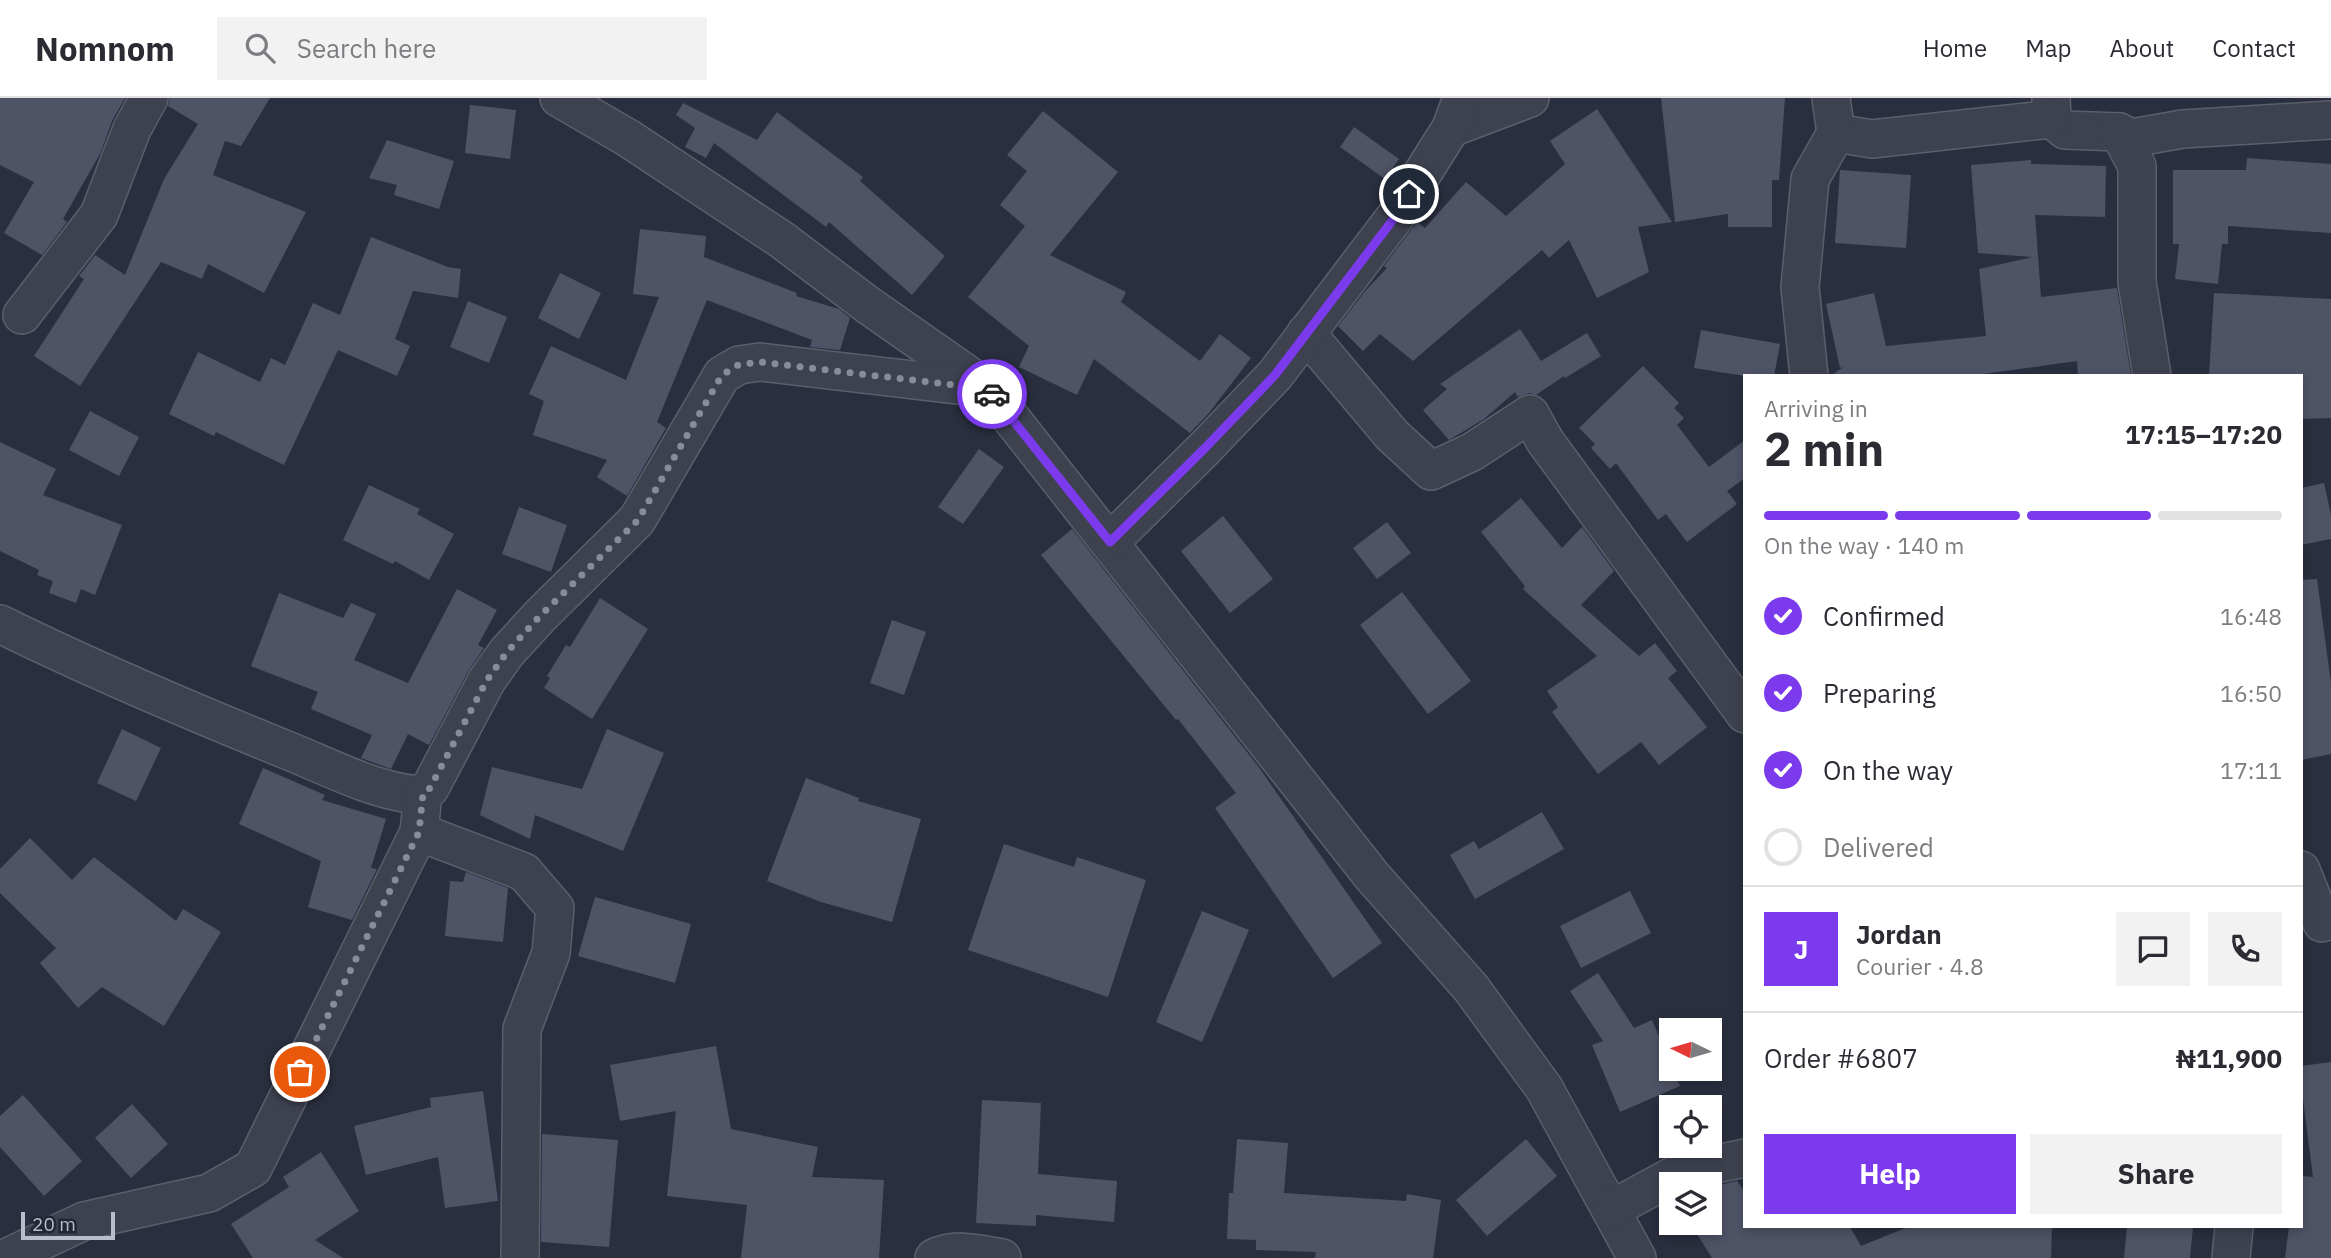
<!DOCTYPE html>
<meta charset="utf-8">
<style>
body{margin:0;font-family:"IBM Plex Sans",sans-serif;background:#f2f2f3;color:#2b2b33;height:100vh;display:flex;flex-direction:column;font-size:26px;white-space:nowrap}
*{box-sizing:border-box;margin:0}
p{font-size:23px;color:#7c7c81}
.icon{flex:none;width:38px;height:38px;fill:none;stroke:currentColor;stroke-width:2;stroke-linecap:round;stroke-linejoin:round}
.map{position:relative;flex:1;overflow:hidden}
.details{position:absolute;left:1743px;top:276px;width:560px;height:854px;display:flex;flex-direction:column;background:#fff;border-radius:0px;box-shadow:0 4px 10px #0003}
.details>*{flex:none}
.needle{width:46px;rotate:275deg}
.fabs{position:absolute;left:1659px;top:920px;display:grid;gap:14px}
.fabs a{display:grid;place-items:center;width:63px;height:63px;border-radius:0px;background:#fff;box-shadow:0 4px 10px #0003;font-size:35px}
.scale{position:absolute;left:21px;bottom:18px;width:94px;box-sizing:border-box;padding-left:7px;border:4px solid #babdca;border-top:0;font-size:19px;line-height:24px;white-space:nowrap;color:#babdca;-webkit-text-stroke:5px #222635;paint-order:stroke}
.pin{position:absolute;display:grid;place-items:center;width:60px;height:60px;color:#fff;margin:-30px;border:4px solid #fff;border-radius:50%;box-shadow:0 2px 7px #0007}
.courier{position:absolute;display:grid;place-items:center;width:70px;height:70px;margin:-35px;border:5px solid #7c3aed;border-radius:50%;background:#fff;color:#222;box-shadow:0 2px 9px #0007}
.overview em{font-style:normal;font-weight:800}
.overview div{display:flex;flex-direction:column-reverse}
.overview{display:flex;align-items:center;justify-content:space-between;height:119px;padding:0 21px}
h1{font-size:46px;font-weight:800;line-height:52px}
.bar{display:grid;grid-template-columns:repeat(4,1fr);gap:10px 7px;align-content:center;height:84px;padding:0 21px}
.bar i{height:9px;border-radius:5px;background:#e1e1e2}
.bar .current{background:#7c3aed}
.bar p{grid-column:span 4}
.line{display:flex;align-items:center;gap:18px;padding:0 21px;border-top:2px solid #e1e1e2}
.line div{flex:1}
.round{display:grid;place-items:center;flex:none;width:74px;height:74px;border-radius:0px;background:#f2f2f3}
ol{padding:0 21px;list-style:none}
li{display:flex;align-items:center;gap:21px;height:77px}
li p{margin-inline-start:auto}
li .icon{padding:7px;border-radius:50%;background:#7c3aed;color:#fff;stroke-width:4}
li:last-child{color:#7c7c81}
li i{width:38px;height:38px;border:4px solid #e1e1e2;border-radius:50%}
.action{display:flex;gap:14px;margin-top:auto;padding:14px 21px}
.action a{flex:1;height:80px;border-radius:0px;background:#7c3aed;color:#fff;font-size:28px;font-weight:800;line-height:80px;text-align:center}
.action a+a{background:#f2f2f3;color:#2b2b33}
header{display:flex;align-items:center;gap:42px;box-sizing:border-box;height:98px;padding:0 35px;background:#fff;border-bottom:2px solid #e1e1e2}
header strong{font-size:33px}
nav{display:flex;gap:38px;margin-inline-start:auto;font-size:24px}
.search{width:490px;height:63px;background:#f2f2f3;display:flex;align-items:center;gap:18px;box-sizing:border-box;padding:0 24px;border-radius:0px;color:#7c7c81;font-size:26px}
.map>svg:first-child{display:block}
.building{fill:#4f5366}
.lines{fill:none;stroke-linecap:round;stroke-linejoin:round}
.street-casing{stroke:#5b5f6d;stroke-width:40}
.street{stroke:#3e424f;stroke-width:37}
.done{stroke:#888b99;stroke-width:7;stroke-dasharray:0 12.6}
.route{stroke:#7c3aed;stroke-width:9}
</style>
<header>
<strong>Nomnom</strong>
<div class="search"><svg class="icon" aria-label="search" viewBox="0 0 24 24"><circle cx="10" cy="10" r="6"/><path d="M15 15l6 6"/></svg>Search here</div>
<nav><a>Home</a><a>Map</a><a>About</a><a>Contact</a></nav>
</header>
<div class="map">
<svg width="2331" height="1160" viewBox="0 0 2331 1160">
<rect width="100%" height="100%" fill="#2a2f3f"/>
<!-- building -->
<g class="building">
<path d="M0,0h125l-13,23 -11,31 -38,67 4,3 -25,33 -38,-22 30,-51 -34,-17z"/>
<path d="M170,0h100l-29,48 -16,-5 -12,34 93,37 -42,81 -56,-29 -6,15 -41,-17 -81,124 -46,-30 50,-77 -5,-3 16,-21 30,20 39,-96 34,-55 -30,-18z"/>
<path d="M1661,0h124l-6,82h-7v47h-44v-13l-53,8z"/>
<path d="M683,5l74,37 20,-28 86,65 -3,4 85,75 -33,39 -83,-73 -3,5 -112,-84 -8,15 -21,-11 10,-19 -19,-13z"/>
<path d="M470,7l46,5 -6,49 -45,-6z"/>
<path d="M1597,11l75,113 -34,5 11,45 -52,26 -28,-58 -20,18 -7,-8 -129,111 -33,-27 -17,17 -25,-25 28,-36 21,-22 -3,-2 33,-44 8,6 41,-46 40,34 59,-52 -15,-23z"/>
<path d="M1043,13l75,61 -68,83 76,37 -5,10 79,59 20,-27 31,24 -42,55 -19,20 -96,-74 -17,36 -58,-28 10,-21 -61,-49 57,-71 -25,-21 27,-34 -20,-16z"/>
<path d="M1354,29l45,32 -14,20 -45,-32z"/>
<path d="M387,42l67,21 -15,48 -45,-14 3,-10 -28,-7z"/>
<path d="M2247,60l84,6v69l-103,-7v18h-6l-4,40 -43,-5 4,-35h-6v-74h73z"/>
<path d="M2031,62v4l75,2 -1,51 -70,-2 6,82 76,-9 14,88h-53l-1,-15 -109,15h-137l12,-9 -3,1 -14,-64 48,-11 12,53 100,-10 -7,-67 54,-12 -55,-4 -7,-88z"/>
<path d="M1840,72l71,5 -5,73 -71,-5z"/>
<path d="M640,131l66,7 -2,21 93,36 -1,3 43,13 11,9 -10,32 -30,-3 2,-7 -105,-40 -50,122 9,6 -39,68 -30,-19 10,-17 -74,-25 11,-34 -15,-7 22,-48 75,34 33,-83 -26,-3z"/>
<path d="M371,139l77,30 13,2 -3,29 -45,-7 -18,48 15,7 -13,30 -59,-26 -54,115 -68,-33 -2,4 -45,-22 29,-62 62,30 11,-24 14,7 28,-62 27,12z"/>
<path d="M560,175l41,20 -22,46 -41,-21z"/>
<path d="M2214,195l117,6v119l-30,1v-43h-92z"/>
<path d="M468,203l39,16 -18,46 -39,-16z"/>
<path d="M1520,231l21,32 46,-28 14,23 -36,22 -1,-2 -28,19 -7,-2 -11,4 -3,-5 -31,27 -35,21 -26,-30 24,-21 -7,-5z"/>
<path d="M1701,232l79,14 -6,32h-29l-51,-8z"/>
<path d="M1643,268l36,37 -5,5 10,10 -7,7 32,42 36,-27v38l-18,13 10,13 -50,38 -21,-28 -8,6 -42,-57 -6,6 -19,-21 4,-4 -16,-16z"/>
<path d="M90,313l49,26 -20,39 -50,-26z"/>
<path d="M0,344l56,27 -13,26 79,30 -27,70 -14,-6 -5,14 -27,-10 4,-12 -16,-6 2,-5 -39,-19z"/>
<path d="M979,351l25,18 -41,57 -25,-17z"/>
<path d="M2324,385l7,32v24l-30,6v-57z"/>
<path d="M369,387l51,24 -3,5 37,20 -25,46 -34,-19 -2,3 -50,-24z"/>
<path d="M1521,400l41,50 20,-21 32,44 -33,34 58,51 16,-13 22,28 -9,7 39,49 -48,38 -18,-23 -43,32 -46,-62 6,-5 -11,-16 50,-35 -74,-67 2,-3 -44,-54z"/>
<path d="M519,409l48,18 -16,47 -49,-18z"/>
<path d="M1223,418l50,63 -43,34 -49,-62z"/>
<path d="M1387,424l24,31 -34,26 -24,-31z"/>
<path d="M1072,431l186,237 124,177 -49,35 -118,-170 21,-15 -58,-74 -2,1 -135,-165z"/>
<path d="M2317,481l14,104v71l-30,6v-180z"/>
<path d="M457,491l40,21 -19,35 6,3 -15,22 -40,75 -21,-11 -17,35 -30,-11 11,-23 -61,-26 7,-17 -67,-26 28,-73 64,25 8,-15 25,11 -22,46 54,23z"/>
<path d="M1402,494l69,89 -43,33 -68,-89z"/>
<path d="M600,500l48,31 -56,90 -48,-31 6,-10 -3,-2 19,-31 4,2z"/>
<path d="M892,522l34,12 -22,63 -34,-12z"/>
<path d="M122,631l39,19 -25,53 -39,-18z"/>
<path d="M607,631l57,24 -41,98 -88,-36 -5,24 -50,-24 12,-48 90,22z"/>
<path d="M263,670l62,27 -3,5 64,19 -15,49 6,1 -25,51 -44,-13 13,-46 -82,-37z"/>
<path d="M806,680l53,20 -1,3 63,18 -29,103 -71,-20 -54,-21z"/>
<path d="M1542,714l22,37 -89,50 -25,-44 24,-14 5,8z"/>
<path d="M30,740l42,42 22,-23 82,64 7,-12 38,23 -57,94 -62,-39 -24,21 -38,-45 16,-15 -56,-55v-24z"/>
<path d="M1004,746l70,23 3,-10 69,23 -38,117 -140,-47z"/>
<path d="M466,774l42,16 -5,54 -58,-6 5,-55 13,1z"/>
<path d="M1630,793l21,42 -70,35 -21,-42z"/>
<path d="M595,799l96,27 -16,59 -97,-27z"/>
<path d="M1202,813l47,19 -47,112 -46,-20z"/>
<path d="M1598,875l36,55 18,-8 28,66 -60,26 -28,-67 11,-4 -33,-50z"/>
<path d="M716,948l15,83 87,18 -6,30 72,3 -5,78h-138l6,-53 -80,-9 9,-85 -56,10 -10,-56z"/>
<path d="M2331,964v196h-46l4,-31h12v-51l12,1 -12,-93v-18z"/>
<path d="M483,993l15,110 -53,7 -7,-51 -72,18 -12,-49 77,-19 -1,-9z"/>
<path d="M23,997l59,66 -38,35 -44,-49v-31z"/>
<path d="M982,1002l59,3 -3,71 79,7 -3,41 -78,-7v11l-60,-3z"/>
<path d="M132,1006l36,40 -37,34 -36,-40z"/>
<path d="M542,1036l76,6 -9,107 -68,-5z"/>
<path d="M1237,1041l51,4 -4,50 122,8 1,-7 34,6 -8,58h-118l1,-6 -60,-2v-10l-29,-1 2,-46h4z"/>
<path d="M1526,1041l31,37 -70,60 -31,-36z"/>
<path d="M321,1054l38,59 -44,29 28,18h-90l-22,-34 58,-37 -6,-10z"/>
<path d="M1737,1083l8,11v35h105l11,19 47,-19h144l-1,31h-339l-22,-35h20v-36z"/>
<path d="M2127,1129h66l-3,31h-66z"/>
</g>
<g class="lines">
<defs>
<g id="street">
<path d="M559,0l69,40 154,102 86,65 120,84 384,487 99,112 73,100 93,170"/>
<path d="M2051,0l1,21 13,11 54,2"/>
<path d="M1451,30l79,-30"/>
<path d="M1836,35l36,6 180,-20"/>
<path d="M22,217l77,-100 33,-86 17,-31"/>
<path d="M1306,235l86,102 39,36 41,-19 58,-38 15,27 200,273"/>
<path d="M1809,278l-9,-89 10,-108 26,-46 -5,-35"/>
<path d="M2152,278l-15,-94v-116l-18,-34 12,6 52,-9 148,-9"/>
<path d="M1110,444l95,-94 70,-73 120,-158 56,-89 11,-30"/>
<path d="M0,526c93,46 188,86 284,125 41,16 83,39 126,45 8,1 14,-1 20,-6l57,-108 20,-28 33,-36 97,-96 85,-145 17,-10 21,-3 222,26"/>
<path d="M419,734l105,40 31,36 -4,45 -29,76 -2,229"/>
<path d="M2301,772l21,53"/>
<path d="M1612,1111l70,-38 63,-13"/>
<path d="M6,1160l78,-37 125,-28 44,-25 166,-336 4,-39"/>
<path d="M934,1160c22,-11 45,-4 68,0"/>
<path d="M2231,1160l3,-31"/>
</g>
</defs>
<!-- street casing -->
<use href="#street" class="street-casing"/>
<!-- street -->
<use href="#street" class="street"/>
</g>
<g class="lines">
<!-- done -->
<path class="done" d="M300,974l119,-240 4,-39 7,-5 57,-108 20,-28 33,-36 98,-96 84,-145 16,-10 22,-3 228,27 4,5"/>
<!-- route -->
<path class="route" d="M992,296l118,148 95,-94 70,-73 120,-158 14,-23"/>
</g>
</svg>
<div class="fabs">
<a><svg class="needle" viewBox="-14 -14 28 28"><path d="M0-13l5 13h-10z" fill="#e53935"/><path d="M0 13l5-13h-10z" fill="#7c7c81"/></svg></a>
<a><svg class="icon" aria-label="locate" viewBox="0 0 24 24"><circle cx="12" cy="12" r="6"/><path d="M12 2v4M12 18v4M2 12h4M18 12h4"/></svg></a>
<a><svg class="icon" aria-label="layers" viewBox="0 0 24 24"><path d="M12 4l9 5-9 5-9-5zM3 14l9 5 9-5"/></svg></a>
</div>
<div class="scale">20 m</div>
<div class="pin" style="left:300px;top:974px;background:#ea580c"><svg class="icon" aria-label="bag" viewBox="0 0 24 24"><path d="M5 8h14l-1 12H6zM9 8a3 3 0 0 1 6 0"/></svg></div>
<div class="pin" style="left:1409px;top:96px;background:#1f2937"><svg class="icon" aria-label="home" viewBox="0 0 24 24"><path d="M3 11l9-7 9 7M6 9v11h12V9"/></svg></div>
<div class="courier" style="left:992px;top:296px"><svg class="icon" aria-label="car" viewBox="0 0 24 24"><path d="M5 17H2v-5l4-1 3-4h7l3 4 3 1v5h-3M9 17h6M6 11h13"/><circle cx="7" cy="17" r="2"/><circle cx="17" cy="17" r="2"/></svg></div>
<section class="details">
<div class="overview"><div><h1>2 min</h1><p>Arriving in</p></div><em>17:15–17:20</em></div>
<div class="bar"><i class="current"></i><i class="current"></i><i class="current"></i><i></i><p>On the way · 140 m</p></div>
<ol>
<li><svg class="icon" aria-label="check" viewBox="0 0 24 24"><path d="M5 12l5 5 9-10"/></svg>Confirmed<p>16:48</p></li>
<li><svg class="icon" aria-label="check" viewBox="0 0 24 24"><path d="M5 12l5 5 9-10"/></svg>Preparing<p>16:50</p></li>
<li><svg class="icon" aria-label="check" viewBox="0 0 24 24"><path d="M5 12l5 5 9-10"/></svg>On the way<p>17:11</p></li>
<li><i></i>Delivered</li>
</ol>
<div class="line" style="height:126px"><b class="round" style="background:#7c3aed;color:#fff">J</b><div><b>Jordan</b><p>Courier · 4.8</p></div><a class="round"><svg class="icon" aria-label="chat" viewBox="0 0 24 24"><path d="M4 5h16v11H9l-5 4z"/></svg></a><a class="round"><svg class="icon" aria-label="phone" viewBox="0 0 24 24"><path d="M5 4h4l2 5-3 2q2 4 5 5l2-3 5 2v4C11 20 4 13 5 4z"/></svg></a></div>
<div class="line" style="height:91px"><div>Order #6807</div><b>₦11,900</b></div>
<div class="action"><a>Help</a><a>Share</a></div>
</section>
</div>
